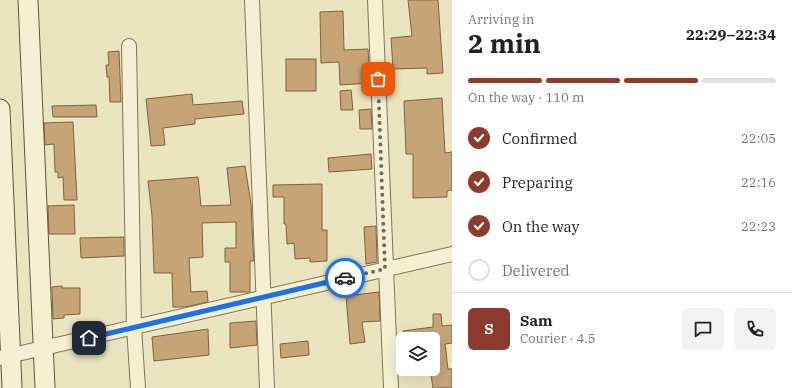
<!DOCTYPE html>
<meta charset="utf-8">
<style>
body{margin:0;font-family:"IBM Plex Serif",serif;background:#f2f2f2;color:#202124;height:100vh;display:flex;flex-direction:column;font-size:15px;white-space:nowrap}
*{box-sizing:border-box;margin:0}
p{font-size:13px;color:#757577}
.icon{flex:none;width:22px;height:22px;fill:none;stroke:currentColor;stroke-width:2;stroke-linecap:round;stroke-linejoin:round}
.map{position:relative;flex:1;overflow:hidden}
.panel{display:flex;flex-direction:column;background:#fff;width:340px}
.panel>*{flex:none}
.buttons{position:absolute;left:396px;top:332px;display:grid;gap:8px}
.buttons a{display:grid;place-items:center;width:44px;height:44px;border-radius:6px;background:#fff;box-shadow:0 4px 16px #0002;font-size:20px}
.pin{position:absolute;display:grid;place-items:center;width:34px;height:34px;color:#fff;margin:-17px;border-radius:8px;box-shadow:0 2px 6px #0006}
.courier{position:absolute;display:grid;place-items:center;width:40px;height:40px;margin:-20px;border:3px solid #1a73e8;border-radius:50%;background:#fff;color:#222;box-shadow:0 1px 5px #0007}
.summary em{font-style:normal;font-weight:700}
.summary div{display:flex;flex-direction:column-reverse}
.summary{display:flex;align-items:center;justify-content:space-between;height:68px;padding:0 16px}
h1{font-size:26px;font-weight:700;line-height:30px}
.bar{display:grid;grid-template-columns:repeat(4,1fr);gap:6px 4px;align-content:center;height:48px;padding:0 16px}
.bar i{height:5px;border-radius:3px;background:#e0e0e0}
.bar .active{background:#8c3b2d}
.bar p{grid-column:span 4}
.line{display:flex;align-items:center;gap:10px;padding:0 16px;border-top:1px solid #e0e0e0}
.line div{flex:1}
.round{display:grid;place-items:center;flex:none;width:42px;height:42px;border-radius:6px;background:#f2f2f2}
ol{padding:0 16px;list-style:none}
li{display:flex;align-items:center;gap:12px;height:44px}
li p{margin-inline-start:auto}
li .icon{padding:4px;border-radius:50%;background:#8c3b2d;color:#fff;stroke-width:4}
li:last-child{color:#757577}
li i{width:22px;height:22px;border:2px solid #e0e0e0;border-radius:50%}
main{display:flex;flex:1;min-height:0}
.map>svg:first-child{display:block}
.building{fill:#c6a477;stroke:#7f6340}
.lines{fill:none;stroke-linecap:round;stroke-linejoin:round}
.street-casing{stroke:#827559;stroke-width:16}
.secondary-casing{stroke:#63563c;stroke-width:21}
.street{stroke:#f6f0d2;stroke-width:14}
.secondary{stroke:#f6f0d2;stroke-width:19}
.done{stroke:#726b55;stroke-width:4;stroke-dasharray:0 7.2}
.route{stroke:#1a73e8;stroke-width:5}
</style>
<main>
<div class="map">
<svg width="452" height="388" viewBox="0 0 452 388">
<rect width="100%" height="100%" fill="#eae4bf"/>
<!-- building -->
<g class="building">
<path d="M408,0h30l5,73 -16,1v-6l-34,1 -2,-31 21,-2z"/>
<path d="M343,11l1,39 24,-1 2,34 -30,2 -1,-23 -18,1 -1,-51z"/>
<path d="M119,51l2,51h-11l-1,-25h-2l-1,-12h3l-1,-13z"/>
<rect x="286" y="59" width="30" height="32"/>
<path d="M351,90l2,20h-12l-1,-19z"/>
<path d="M192,94l1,11 49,-4 2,13 -49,5v5l-32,4 2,17 -14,1 -5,-47z"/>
<path d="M442,98l3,55 7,-1v38l-5,1v6l-34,1v-44h-7l-2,-53z"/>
<path d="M96,105l1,12h-44l-1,-11z"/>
<path d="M371,109l1,20h-12l-1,-19z"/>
<path d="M73,122l4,78h-13l-1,-23 -5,1v-6h-3l-1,-28 -9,1 -1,-22z"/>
<path d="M371,154l1,15 -43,3 -1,-14z"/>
<path d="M245,166l6,38 2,43 1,14h-4v31h-20v-30h-5v-14h11v-26l-34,1 1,34 -14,1 2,34 16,-1 1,11 -23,5h-12l-1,-34h-18l-2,-57 -4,-35 50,-4 3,29 30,-1 -4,-37z"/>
<path d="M322,184v46h5v31l-17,1v-4l-15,1 -1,-16 -7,1 -1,-20h-2v-27h-11v-12z"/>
<path d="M74,205l1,29h-26l-1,-28z"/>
<path d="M376,226l1,36 -11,2 -2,-37z"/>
<path d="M124,237v19l-43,2 -1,-20z"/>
<path d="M62,286v2h18v26l-16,1v3l-11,1 -1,-32z"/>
<path d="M379,292l1,29 -18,1 3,20 -15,2 -4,-48z"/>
<path d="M433,314h8l1,12 10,-1v18l-7,1 3,25h4v19h-19l-3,-19h3v-30h-29l-1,-8 30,-4z"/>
<path d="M256,321l1,24 -27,3v-25z"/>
<path d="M208,329l1,26 -55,6 -2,-24z"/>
<path d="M308,341l1,14 -28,3 -1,-14z"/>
</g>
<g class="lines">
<defs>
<g id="street">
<path d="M252,0l15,388"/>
<path d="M375,0l16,388"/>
<path d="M129,46l5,281 4,61"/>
<path d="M0,358l452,-104"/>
</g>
<g id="secondary">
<path d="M28,0l17,388"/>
<path d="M0,109l12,279"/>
</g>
</defs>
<!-- street casing -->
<use href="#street" class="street-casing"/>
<!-- secondary casing -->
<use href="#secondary" class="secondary-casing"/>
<!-- street -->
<use href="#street" class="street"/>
<!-- secondary -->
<use href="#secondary" class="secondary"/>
</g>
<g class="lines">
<!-- done -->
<path class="done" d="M345,278l40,-9 -7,-190"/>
<!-- route -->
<path class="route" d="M89,338l256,-60"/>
</g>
</svg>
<div class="buttons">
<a><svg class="icon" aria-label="layers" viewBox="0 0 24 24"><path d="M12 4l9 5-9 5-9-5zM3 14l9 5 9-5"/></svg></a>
</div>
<div class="pin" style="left:378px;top:79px;background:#ea580c"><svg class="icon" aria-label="bag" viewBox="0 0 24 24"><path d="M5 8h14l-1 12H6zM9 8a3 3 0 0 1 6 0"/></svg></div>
<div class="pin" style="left:89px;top:338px;background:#1f2937"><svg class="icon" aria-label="home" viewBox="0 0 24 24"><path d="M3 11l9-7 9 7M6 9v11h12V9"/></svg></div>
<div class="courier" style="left:345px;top:278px"><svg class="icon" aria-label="car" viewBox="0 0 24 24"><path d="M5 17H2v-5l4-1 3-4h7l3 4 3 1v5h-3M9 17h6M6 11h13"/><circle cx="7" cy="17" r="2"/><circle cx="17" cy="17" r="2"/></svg></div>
</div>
<section class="panel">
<div class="summary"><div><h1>2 min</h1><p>Arriving in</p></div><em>22:29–22:34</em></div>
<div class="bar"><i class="active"></i><i class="active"></i><i class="active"></i><i></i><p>On the way · 110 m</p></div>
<ol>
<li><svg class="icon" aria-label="check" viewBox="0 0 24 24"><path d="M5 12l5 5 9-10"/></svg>Confirmed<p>22:05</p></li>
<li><svg class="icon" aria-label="check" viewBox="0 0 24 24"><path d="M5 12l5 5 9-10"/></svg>Preparing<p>22:16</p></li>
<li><svg class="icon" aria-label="check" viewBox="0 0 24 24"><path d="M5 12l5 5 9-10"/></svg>On the way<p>22:23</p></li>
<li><i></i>Delivered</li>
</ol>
<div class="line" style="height:72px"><b class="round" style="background:#8c3b2d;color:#fff">S</b><div><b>Sam</b><p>Courier · 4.5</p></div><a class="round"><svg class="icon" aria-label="chat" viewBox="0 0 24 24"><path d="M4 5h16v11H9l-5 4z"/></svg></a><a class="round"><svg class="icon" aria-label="phone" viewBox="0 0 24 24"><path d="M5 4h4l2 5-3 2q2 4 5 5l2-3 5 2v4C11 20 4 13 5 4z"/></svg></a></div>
</section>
</main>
